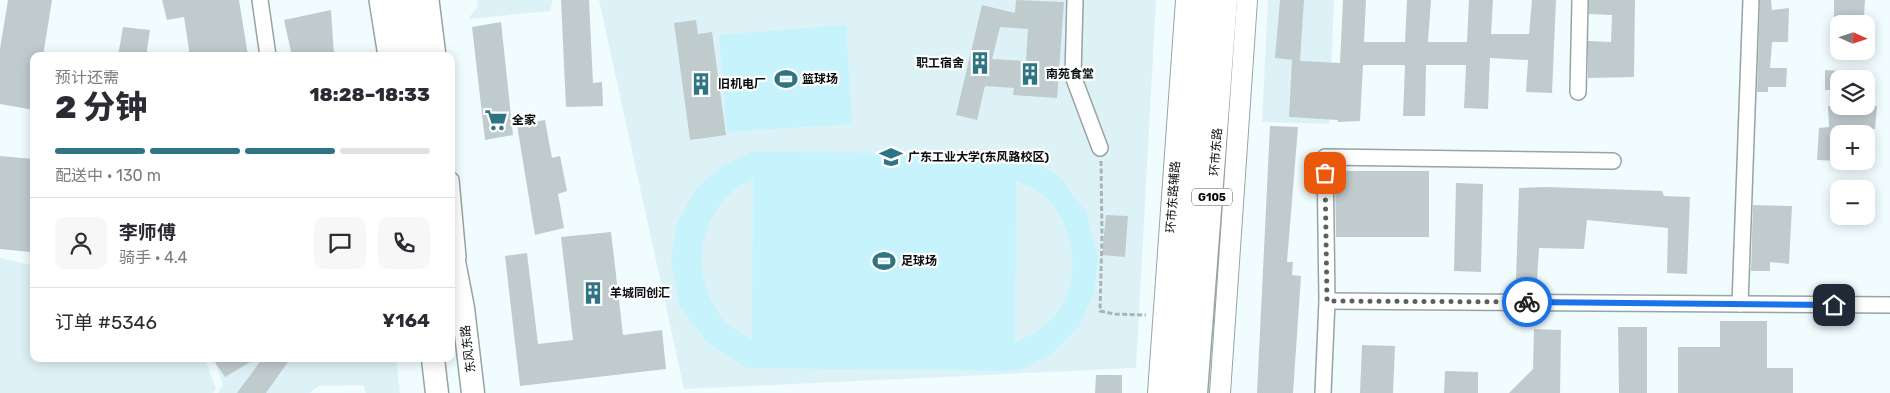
<!DOCTYPE html>
<html lang="zh">
<meta charset="utf-8">
<style>
body{margin:0;font-family:Rubik,"Noto Sans SC",sans-serif;background:#f7f7f7;color:#2b2b33;height:100vh;display:flex;flex-direction:column;font-size:19px;white-space:nowrap}
*{box-sizing:border-box;margin:0}
p{font-size:16px;color:#7c7c81}
.icon{flex:none;width:28px;height:28px;fill:none;stroke:currentColor;stroke-width:2;stroke-linecap:round;stroke-linejoin:round}
.map{position:relative;flex:1;overflow:hidden}
.side{position:absolute;left:30px;top:52px;width:425px;height:310px;display:flex;flex-direction:column;background:#fff;border-radius:10px;box-shadow:0 2px 12px #0003}
.side>*{flex:none}
.needle{width:32px;rotate:93deg}
.controls{position:absolute;left:1830px;top:15px;display:grid;gap:10px}
.controls a{display:grid;place-items:center;width:45px;height:45px;border-radius:10px;background:#fff;box-shadow:0 2px 12px #0003;font-size:25px}
.pin{position:absolute;display:grid;place-items:center;width:42px;height:42px;color:#fff;margin:-21px;border-radius:10px;box-shadow:0 2px 8px #0006}
.courier{position:absolute;display:grid;place-items:center;width:50px;height:50px;margin:-25px;border:4px solid #1a73e8;border-radius:50%;background:#fff;color:#222;box-shadow:0 1px 6px #0007}
.head em{font-style:normal;font-weight:800}
.head div{display:flex;flex-direction:column-reverse}
.head{display:flex;align-items:center;justify-content:space-between;height:85px;padding:0 25px}
h1{font-size:32px;font-weight:800;line-height:38px}
.bar{display:grid;grid-template-columns:repeat(4,1fr);gap:8px 5px;align-content:center;height:60px;padding:0 25px}
.bar i{height:6px;border-radius:4px;background:#e1e1e2}
.bar .on{background:#2f7482}
.bar p{grid-column:span 4}
.line{display:flex;align-items:center;gap:12px;padding:0 25px;border-top:1px solid #e1e1e2}
.line div{flex:1}
.round{display:grid;place-items:center;flex:none;width:52px;height:52px;border-radius:10px;background:#f7f7f7}
.map>svg:first-child{display:block}
.built{fill:#ddf2f7}
.green{fill:#c7f3fd;fill-rule:evenodd}
.building{fill:#c0cbce;fill-rule:evenodd}
.lines{fill:none;stroke-linecap:round;stroke-linejoin:round}
.minor-casing{stroke:#98a3a5;stroke-width:18}
.major-casing{stroke:#98a3a5;stroke-width:22}
.highway-casing{stroke:#98a3a5;stroke-width:25}
.path{stroke:#aab3b5;stroke-width:3;stroke-dasharray:5 2.5;stroke-linecap:butt}
.minor{stroke:#fff;stroke-width:15}
.major{stroke:#fff;stroke-width:20}
.highway{stroke:#fff;stroke-width:22}
.done{stroke:#5a6061;stroke-width:5;stroke-dasharray:0 9}
.route{stroke:#1a73e8;stroke-width:6}
.labels{text-anchor:middle;dominant-baseline:central;stroke-width:4.5;stroke-linejoin:round;paint-order:stroke}
.shield{fill:#fff;stroke:#535556;stroke-width:1}
.shield-label{font-size:11px;font-weight:bold;fill:#090c0d}
.poi-label{font-size:12px;font-weight:bold;fill:#090c0d;stroke:#fff;text-anchor:start}
.street-label{font-size:12px;fill:#090c0d;stroke:#fff}
</style>
<div class="map">
<svg width="1890" height="393" viewBox="0 0 1890 393">
<rect width="100%" height="100%" fill="#f0fcfe"/>
<!-- built -->
<g class="built">
<path d="M477,0h76l-3,11 -82,8 10,-13z"/>
<path d="M599,0h557l-20,368 -452,21z"/>
<path d="M1268,0h66l-5,124 -67,-2z"/>
<path d="M0,258l34,8v93h171l11,30 -3,4h-213z"/>
<path d="M214,359h182l4,34h-34l-3,-8 -45,1 -8,7h-92l5,-8z"/>
</g>
<!-- green -->
<g class="green">
<path d="M846,25l6,99 -125,8 -8,-97z"/>
<path d="M750,152l270,2 39,22 27,36 12,44 -4,37 -16,35 -27,26 -34,17 -269,-3 -40,-24 -28,-38 -9,-46 6,-36 16,-31 26,-25zM753,178l-1,162c-9,-6 -22,-12 -28,-20 -32,-39 -30,-92 7,-127 6,-6 15,-10 22,-15zM1016,181c8,3 23,10 30,17 29,29 36,79 12,113 -12,16 -27,24 -43,32z"/>
</g>
<!-- building -->
<g class="building">
<path d="M8,0h44l-9,56h-9v54l-34,-6v-55z"/>
<path d="M162,0h77l9,56h-58l-6,-39 -17,3z"/>
<path d="M561,0h28l4,83 9,-1 1,24 -37,1z"/>
<path d="M1016,0l48,2 -7,96 -44,-3 1,-7 -29,-2 -8,34 -21,-5 26,-110 33,8zM1000,27l28,2 -2,32 -34,-2z"/>
<path d="M1280,0h24l-4,61 40,2 3,-63h23l-2,42h41l2,-42h24l-3,42h39l2,-42h24l-2,34h38l3,-34h24l-4,93 -26,-1 2,-32 -38,-2 -2,51 -24,-1 2,-43h-40l-1,51h-22l2,-51h-42l-3,56 -22,1v-2l-49,-3 3,-57h2l-19,-2z"/>
<path d="M1589,0h46l-1,77 -46,1v-37l23,1 1,-27 -23,-1z"/>
<path d="M1760,0h11l1,10 17,-2 -1,34h-16l-2,26h17l-1,19h-18v5h-11z"/>
<path d="M1834,0h31l-1,17 -30,2z"/>
<path d="M331,10l3,46h-42l-8,-36z"/>
<path d="M696,20l2,14 14,-2 14,103 -36,5 -16,-117z"/>
<path d="M501,22l12,113 -28,5 -13,-113z"/>
<path d="M123,27l27,3 -4,26h-28z"/>
<path d="M1825,70l14,1v19h-14z"/>
<path d="M1828,106h49l-2,23 -25,-1v6h-11v27l-22,-1 2,-32 10,-1z"/>
<path d="M545,120l7,38 8,-2 7,35 -9,3 6,34 -29,7 -18,-110z"/>
<path d="M1270,126l28,1 -11,135h6l-1,13 9,1 -8,117h-36z"/>
<path d="M0,156l34,3v70h-2l-2,23 -30,-3z"/>
<path d="M1335,171h94v66h-93z"/>
<path d="M1456,183l27,1 -2,88 -27,-1z"/>
<path d="M1547,187l115,4 2,5 26,1 -3,77 -20,-1 1,-45 -81,-8 -3,29 -45,-1 -2,32 -21,-1 3,-91z"/>
<path d="M1753,205l39,1 -3,58 -19,-2v9h-19z"/>
<path d="M1106,215l22,1 -3,41 -23,-2z"/>
<path d="M611,232l12,103 39,-5 4,39 -146,17 -15,-130 22,-3 11,91 35,-4 -12,-103z"/>
<path d="M1720,321h47v47h26v25h-115v-46h42z"/>
<path d="M1618,327h29v66h-28z"/>
<path d="M1534,329l27,1 -1,63h-51l24,-24z"/>
<path d="M1362,345l33,1 -2,47h-33z"/>
<path d="M213,359h42l-30,18z"/>
<path d="M262,359h28l-24,34h-29z"/>
<path d="M1445,371l33,1v21h-34z"/>
<path d="M1096,375h26v18h-27z"/>
</g>
<g class="lines">
<defs>
<g id="minor">
<path d="M260,0l8,56"/>
<path d="M377,0l9,56"/>
<path d="M431,0l7,56"/>
<path d="M1075,0l-2,76 27,72"/>
<path d="M1578,92l2,-92"/>
<path d="M451,180l7,77"/>
<path d="M1327,301l563,4"/>
<path d="M1740,304l11,-304"/>
<path d="M1323,393l4,-92 -2,-144 288,4"/>
</g>
<g id="major">
<path d="M1158,393l28,-393"/>
<path d="M1220,393l27,-393"/>
</g>
<g id="highway">
<path d="M395,0l7,56"/>
<path d="M413,0l7,56"/>
<path d="M451,246l12,62 10,85"/>
<path d="M433,359l4,34"/>
<path d="M1178,393l28,-393"/>
<path d="M1196,393l30,-393"/>
</g>
</defs>
<!-- minor casing -->
<use href="#minor" class="minor-casing"/>
<!-- major casing -->
<use href="#major" class="major-casing"/>
<!-- highway casing -->
<use href="#highway" class="highway-casing"/>
<!-- path -->
<path class="path" d="M1101,161l1,75 -2,75 15,3 31,1"/>
<!-- minor -->
<use href="#minor" class="minor"/>
<!-- major -->
<use href="#major" class="major"/>
<!-- highway -->
<use href="#highway" class="highway"/>
</g>
<g class="lines">
<!-- done -->
<path class="done" d="M1325,173l2,128 200,1"/>
<!-- route -->
<path class="route" d="M1527,302l307,3"/>
</g>
<!-- icons -->
<defs>
<symbol id="building-bare" viewBox="-9 -9 18 18"><path d="M-4-6H4V6H1V3H-1V6H-4ZM-2.5-4.3h1.7v1.8h-1.7ZM.8-4.3h1.7v1.8H.8ZM-2.5-1h1.7V.8h-1.7ZM.8-1h1.7V.8H.8Z" fill="#2f7482" stroke="#fff" stroke-width="2.5" paint-order="stroke"/></symbol>
<symbol id="stadium-bare" viewBox="-9 -9 18 18"><path d="M0-5a6.5 5 0 1 0 0 10a6.5 5 0 1 0 0-10ZM-3.5-1.8h7v3.6h-7Z" fill="#2f7482" stroke="#fff" stroke-width="2.5" paint-order="stroke"/></symbol>
<symbol id="supermarket-bare" viewBox="-9 -9 18 18"><path d="M-6-5.5h2.5l.6 2H6L4.5 2H-2.5L-4.4-4H-6ZM-1.5 3.2a1.3 1.3 0 1 0 .1 0ZM3 3.2a1.3 1.3 0 1 0 .1 0Z" fill="#2f7482" stroke="#fff" stroke-width="2.5" paint-order="stroke"/></symbol>
<symbol id="university-bare" viewBox="-9 -9 18 18"><path d="M0-5L7-2L0 1L-7-2ZM-4 1L0 2.5L4 1V4Q0 6-4 4Z" fill="#2f7482" stroke="#fff" stroke-width="2.5" paint-order="stroke"/></symbol>
</defs>
<g fill-rule="evenodd">
<use href="#building-bare" x="964" y="47" width="32" height="32"/>
<use href="#building-bare" x="1014" y="58" width="32" height="32"/>
<use href="#stadium-bare" x="770" y="63" width="32" height="32"/>
<use href="#building-bare" x="685" y="68" width="32" height="32"/>
<use href="#supermarket-bare" x="480" y="104" width="32" height="32"/>
<use href="#university-bare" x="875" y="141" width="32" height="32"/>
<use href="#stadium-bare" x="868" y="245" width="32" height="32"/>
<use href="#building-bare" x="577" y="277" width="32" height="32"/>
</g>
<g class="labels">
<!-- shield labels -->
<rect class="shield" x="1192" y="188.5" width="40" height="17" rx="4"/>
<g class="shield-label">
<text x="1212" y="197">G105</text>
</g>
<!-- poi labels -->
<g class="poi-label">
<text x="964" y="63" text-anchor="end">职工宿舍</text>
<text x="1046" y="74">南苑食堂</text>
<text x="802" y="79">篮球场</text>
<text x="718" y="84">旧机电厂</text>
<text x="512" y="120">全家</text>
<text x="908" y="157">广东工业大学(东风路校区)</text>
<text x="901" y="261">足球场</text>
<text x="610" y="293">羊城同创汇</text>
</g>
<!-- street labels -->
<g class="street-label">
<text transform="translate(1216 152) rotate(-86)">环市东路</text>
<text transform="translate(1173 197) rotate(-86)">环市东路辅路</text>
<text transform="translate(468 349) rotate(-97)">东风东路</text>
</g>
</g>
</svg>
<div class="controls">
<a><svg class="needle" viewBox="-14 -14 28 28"><path d="M0-13l5 13h-10z" fill="#e53935"/><path d="M0 13l5-13h-10z" fill="#7c7c81"/></svg></a>
<a><svg class="icon" aria-label="layers" viewBox="0 0 24 24"><path d="M12 4l9 5-9 5-9-5zM3 14l9 5 9-5"/></svg></a>
<a>+</a>
<a>−</a>
</div>
<div class="pin" style="left:1325px;top:173px;background:#ea580c"><svg class="icon" aria-label="bag" viewBox="0 0 24 24"><path d="M5 8h14l-1 12H6zM9 8a3 3 0 0 1 6 0"/></svg></div>
<div class="pin" style="left:1834px;top:305px;background:#1f2937"><svg class="icon" aria-label="home" viewBox="0 0 24 24"><path d="M3 11l9-7 9 7M6 9v11h12V9"/></svg></div>
<div class="courier" style="left:1527px;top:302px"><svg class="icon" aria-label="bike" viewBox="0 0 24 24"><circle cx="6" cy="16" r="4"/><circle cx="18" cy="16" r="4"/><path d="M6 16l4-8h5l3 8M10 8l3 8H6M13 5h3"/></svg></div>
<section class="side">
<div class="head"><div><h1>2 分钟</h1><p>预计还需</p></div><em>18:28–18:33</em></div>
<div class="bar"><i class="on"></i><i class="on"></i><i class="on"></i><i></i><p>配送中 · 130 m</p></div>
<div class="line" style="height:90px"><a class="round"><svg class="icon" aria-label="person" viewBox="0 0 24 24"><circle cx="12" cy="8" r="4"/><path d="M4 21q1-7 8-7t8 7"/></svg></a><div><b>李师傅</b><p>骑手 · 4.4</p></div><a class="round"><svg class="icon" aria-label="chat" viewBox="0 0 24 24"><path d="M4 5h16v11H9l-5 4z"/></svg></a><a class="round"><svg class="icon" aria-label="phone" viewBox="0 0 24 24"><path d="M5 4h4l2 5-3 2q2 4 5 5l2-3 5 2v4C11 20 4 13 5 4z"/></svg></a></div>
<div class="line" style="height:65px"><div>订单 #5346</div><b>¥164</b></div>
</section>
</div>
